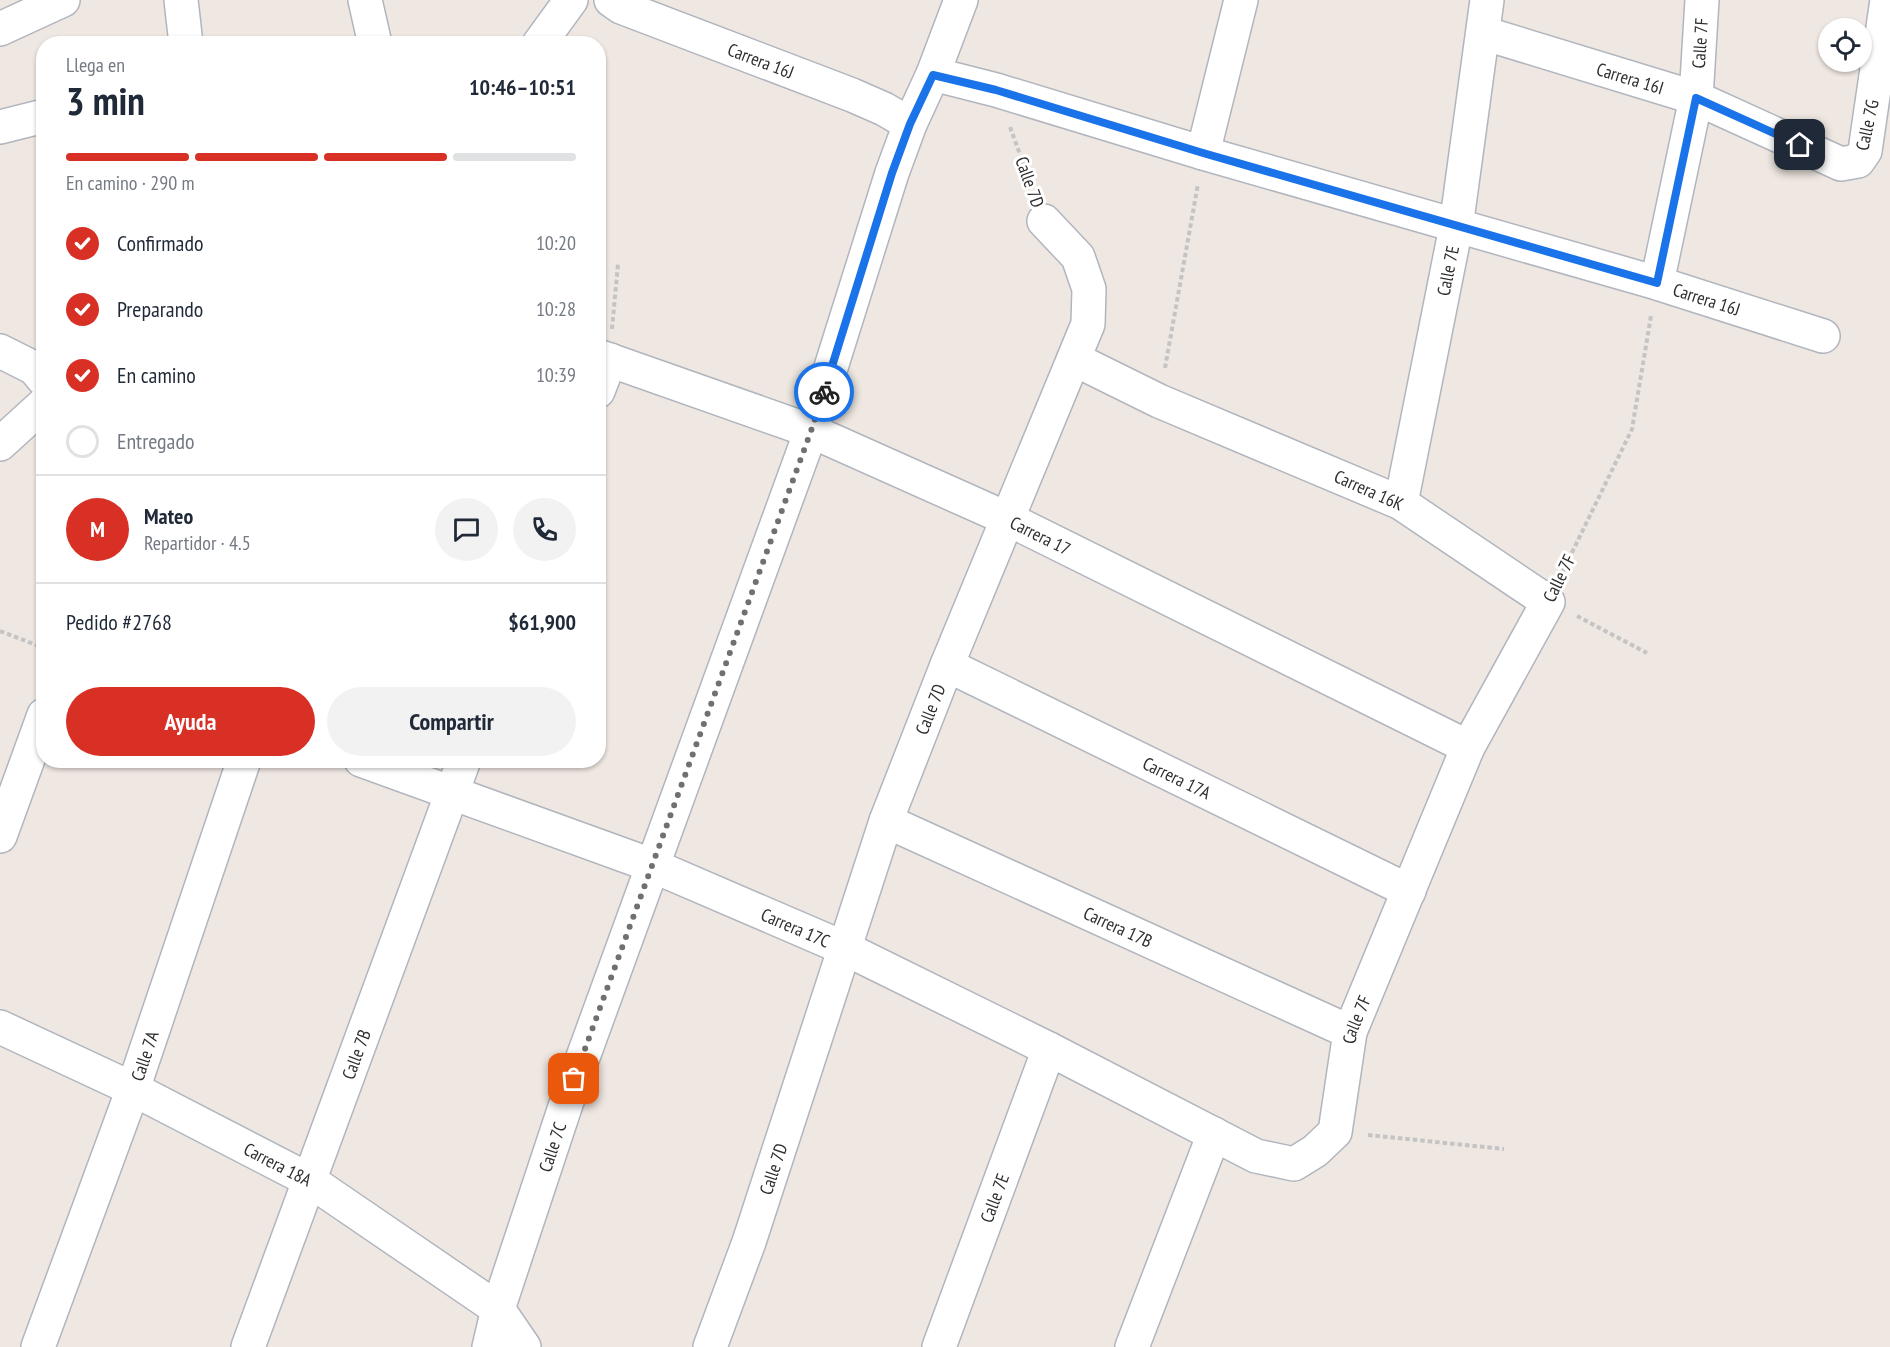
<!DOCTYPE html>
<html lang="es">
<meta charset="utf-8">
<style>
body{margin:0;font-family:"PT Sans Narrow",sans-serif;background:#f2f2f3;color:#1f2937;height:100vh;display:flex;flex-direction:column;font-size:22px;white-space:nowrap}
*{box-sizing:border-box;margin:0}
p{font-size:20px;color:#747a83}
.icon{flex:none;width:33px;height:33px;fill:none;stroke:currentColor;stroke-width:2;stroke-linecap:round;stroke-linejoin:round}
.map{position:relative;flex:1;overflow:hidden}
.drawer{position:absolute;left:36px;top:36px;width:570px;height:732px;display:flex;flex-direction:column;background:#fff;border-radius:24px;box-shadow:0 2px 4px #0004}
.drawer>*{flex:none}
.tools{position:absolute;left:1818px;top:18px;display:grid;gap:12px}
.tools a{display:grid;place-items:center;width:54px;height:54px;border-radius:50%;background:#fff;box-shadow:0 2px 4px #0004;font-size:30px}
.pin{position:absolute;display:grid;place-items:center;width:51px;height:51px;color:#fff;margin:-26px;border-radius:12px;box-shadow:0 3px 9px #0006}
.courier{position:absolute;display:grid;place-items:center;width:60px;height:60px;margin:-30px;border:4px solid #1a73e8;border-radius:50%;background:#fff;color:#222;box-shadow:0 2px 8px #0007}
.headline em{font-style:normal;font-weight:800}
.headline div{display:flex;flex-direction:column-reverse}
.headline{display:flex;align-items:center;justify-content:space-between;height:102px;padding:0 30px}
h1{font-size:39px;font-weight:800;line-height:45px}
.bar{display:grid;grid-template-columns:repeat(4,1fr);gap:9px 6px;align-content:center;height:72px;padding:0 30px}
.bar i{height:8px;border-radius:4px;background:#e0e1e3}
.bar .on{background:#d93025}
.bar p{grid-column:span 4}
.line{display:flex;align-items:center;gap:15px;padding:0 30px;border-top:2px solid #e0e1e3}
.line div{flex:1}
.round{display:grid;place-items:center;flex:none;width:63px;height:63px;border-radius:32px;background:#f2f2f3}
ol{padding:0 30px;list-style:none}
li{display:flex;align-items:center;gap:18px;height:66px}
li p{margin-inline-start:auto}
li .icon{padding:6px;border-radius:50%;background:#d93025;color:#fff;stroke-width:4}
li:last-child{color:#747a83}
li i{width:33px;height:33px;border:3px solid #e0e1e3;border-radius:50%}
.action{display:flex;gap:12px;margin-top:auto;padding:12px 30px}
.action a{flex:1;height:69px;border-radius:36px;background:#d93025;color:#fff;font-size:24px;font-weight:800;line-height:69px;text-align:center}
.action a+a{background:#f2f2f3;color:#1f2937}
.map>svg:first-child{display:block}
.lines{fill:none;stroke-linecap:round;stroke-linejoin:round}
.minor-casing{stroke:#b1b5be;stroke-width:36}
.path{stroke:#c4c4c4;stroke-width:4;stroke-dasharray:4.5 3;stroke-linecap:butt}
.minor{stroke:#fff;stroke-width:33}
.done{stroke:#726f6d;stroke-width:6;stroke-dasharray:0 10.8}
.route{stroke:#1a73e8;stroke-width:8}
.labels{text-anchor:middle;dominant-baseline:central;stroke-width:6;stroke-linejoin:round;paint-order:stroke}
.street-label{font-size:18px;fill:#2e2e2e;stroke:#fff}
</style>
<div class="map">
<svg width="1890" height="1347" viewBox="0 0 1890 1347">
<rect width="100%" height="100%" fill="#efe7e1"/>
<g class="lines">
<defs>
<g id="minor">
<path d="M181,0l5,44"/>
<path d="M365,0l10,44"/>
<path id="s1" d="M611,0l10,7 231,88 32,14 26,15"/>
<path d="M0,29l63,-29"/>
<path id="s2" d="M1483,33l213,65 145,66 17,-3 7,-10 22,-151"/>
<path d="M539,44l32,-44"/>
<path id="s3" d="M933,74l63,16 207,63 454,130 166,53"/>
<path d="M0,127l44,-11"/>
<path d="M1203,153l38,-153"/>
<path id="s4" d="M1657,283l39,-185 6,-98"/>
<path d="M0,351l34,17 10,12"/>
<path id="s5" d="M598,356l213,75 197,88 460,228"/>
<path d="M598,391l12,-31"/>
<path d="M0,444l44,-40"/>
<path id="s6" d="M1401,503l55,-276 31,-227"/>
<path id="s7" d="M947,665l462,226"/>
<path id="s8" d="M361,760l290,105 193,83 205,101 207,107 38,8 21,-13 20,-19 15,-100 118,-285 80,-145 -147,-99 -242,-102 -85,-42"/>
<path id="s9" d="M886,821l464,211"/>
<path d="M0,836l44,-121"/>
<path id="s10" d="M0,1027l133,62 176,91 189,129 26,38"/>
<path id="s11" d="M38,1347l95,-258 111,-329"/>
<path id="s12" d="M248,1347l216,-587"/>
<path id="s13" d="M489,1347l9,-38 69,-208 244,-670 81,-258 18,-49 23,-50 28,-74"/>
<path id="s14" d="M710,1347l39,-105 137,-421 61,-156 141,-341 1,-35 -11,-32 -34,-36"/>
<path id="s15" d="M939,1347l110,-298"/>
<path d="M1132,1347l82,-213"/>
</g>
</defs>
<!-- minor casing -->
<use href="#minor" class="minor-casing"/>
<!-- path -->
<g class="path">
<path d="M1010,127l23,63"/>
<path d="M612,329l6,-65"/>
<path d="M1165,368l33,-184"/>
<path d="M1562,573l70,-144 19,-113"/>
<path d="M1577,616l70,37"/>
<path d="M0,631l44,17"/>
<path d="M1368,1135l136,14"/>
</g>
<!-- minor -->
<use href="#minor" class="minor"/>
</g>
<g class="lines">
<!-- done -->
<path class="done" d="M574,1079l237,-648 13,-39"/>
<!-- route -->
<path class="route" d="M824,392l68,-219 18,-49 23,-49 63,15 207,63 454,130 39,-185 104,47"/>
</g>
<g class="labels">
<!-- street labels -->
<g class="street-label">
<text stroke="none"><textPath href="#s4" startOffset="244">Calle 7F</textPath></text>
<text stroke="none"><textPath href="#s1" startOffset="162">Carrera 16J</textPath></text>
<text stroke="none"><textPath href="#s2" startOffset="154">Carrera 16I</textPath></text>
<text transform="translate(1867 125) rotate(-78)">Calle 7G</text>
<text transform="translate(1030 182) rotate(70)">Calle 7D</text>
<text stroke="none"><textPath href="#s6" startOffset="237">Calle 7E</textPath></text>
<text stroke="none"><textPath href="#s3" startOffset="806">Carrera 16J</textPath></text>
<text transform="translate(1369 490) rotate(24)">Carrera 16K</text>
<text stroke="none"><textPath href="#s5" startOffset="478">Carrera 17</textPath></text>
<text transform="translate(1559 578) rotate(-64)">Calle 7F</text>
<text stroke="none"><textPath href="#s14" startOffset="675">Calle 7D</textPath></text>
<text stroke="none"><textPath href="#s7" startOffset="256">Carrera 17A</textPath></text>
<text stroke="none"><textPath href="#s8" startOffset="466">Carrera 17C</textPath></text>
<text stroke="none"><textPath href="#s9" startOffset="255">Carrera 17B</textPath></text>
<text stroke="none"><textPath href="#s8" startOffset="1186">Calle 7F</textPath></text>
<text stroke="none"><textPath href="#s12" startOffset="312">Calle 7B</textPath></text>
<text stroke="none"><textPath href="#s11" startOffset="310">Calle 7A</textPath></text>
<text stroke="none"><textPath href="#s13" startOffset="210">Calle 7C</textPath></text>
<text stroke="none"><textPath href="#s10" startOffset="310">Carrera 18A</textPath></text>
<text stroke="none"><textPath href="#s14" startOffset="189">Calle 7D</textPath></text>
<text stroke="none"><textPath href="#s15" startOffset="159">Calle 7E</textPath></text>
</g>
</g>
</svg>
<div class="tools">
<a><svg class="icon" aria-label="locate" viewBox="0 0 24 24"><circle cx="12" cy="12" r="6"/><path d="M12 2v4M12 18v4M2 12h4M18 12h4"/></svg></a>
</div>
<div class="pin" style="left:574px;top:1079px;background:#ea580c"><svg class="icon" aria-label="bag" viewBox="0 0 24 24"><path d="M5 8h14l-1 12H6zM9 8a3 3 0 0 1 6 0"/></svg></div>
<div class="pin" style="left:1800px;top:145px;background:#1f2937"><svg class="icon" aria-label="home" viewBox="0 0 24 24"><path d="M3 11l9-7 9 7M6 9v11h12V9"/></svg></div>
<div class="courier" style="left:824px;top:392px"><svg class="icon" aria-label="bike" viewBox="0 0 24 24"><circle cx="6" cy="16" r="4"/><circle cx="18" cy="16" r="4"/><path d="M6 16l4-8h5l3 8M10 8l3 8H6M13 5h3"/></svg></div>
<section class="drawer">
<div class="headline"><div><h1>3 min</h1><p>Llega en</p></div><em>10:46–10:51</em></div>
<div class="bar"><i class="on"></i><i class="on"></i><i class="on"></i><i></i><p>En camino · 290 m</p></div>
<ol>
<li><svg class="icon" aria-label="check" viewBox="0 0 24 24"><path d="M5 12l5 5 9-10"/></svg>Confirmado<p>10:20</p></li>
<li><svg class="icon" aria-label="check" viewBox="0 0 24 24"><path d="M5 12l5 5 9-10"/></svg>Preparando<p>10:28</p></li>
<li><svg class="icon" aria-label="check" viewBox="0 0 24 24"><path d="M5 12l5 5 9-10"/></svg>En camino<p>10:39</p></li>
<li><i></i>Entregado</li>
</ol>
<div class="line" style="height:108px"><b class="round" style="background:#d93025;color:#fff">M</b><div><b>Mateo</b><p>Repartidor · 4.5</p></div><a class="round"><svg class="icon" aria-label="chat" viewBox="0 0 24 24"><path d="M4 5h16v11H9l-5 4z"/></svg></a><a class="round"><svg class="icon" aria-label="phone" viewBox="0 0 24 24"><path d="M5 4h4l2 5-3 2q2 4 5 5l2-3 5 2v4C11 20 4 13 5 4z"/></svg></a></div>
<div class="line" style="height:78px"><div>Pedido #2768</div><b>$61,900</b></div>
<div class="action"><a>Ayuda</a><a>Compartir</a></div>
</section>
</div>
